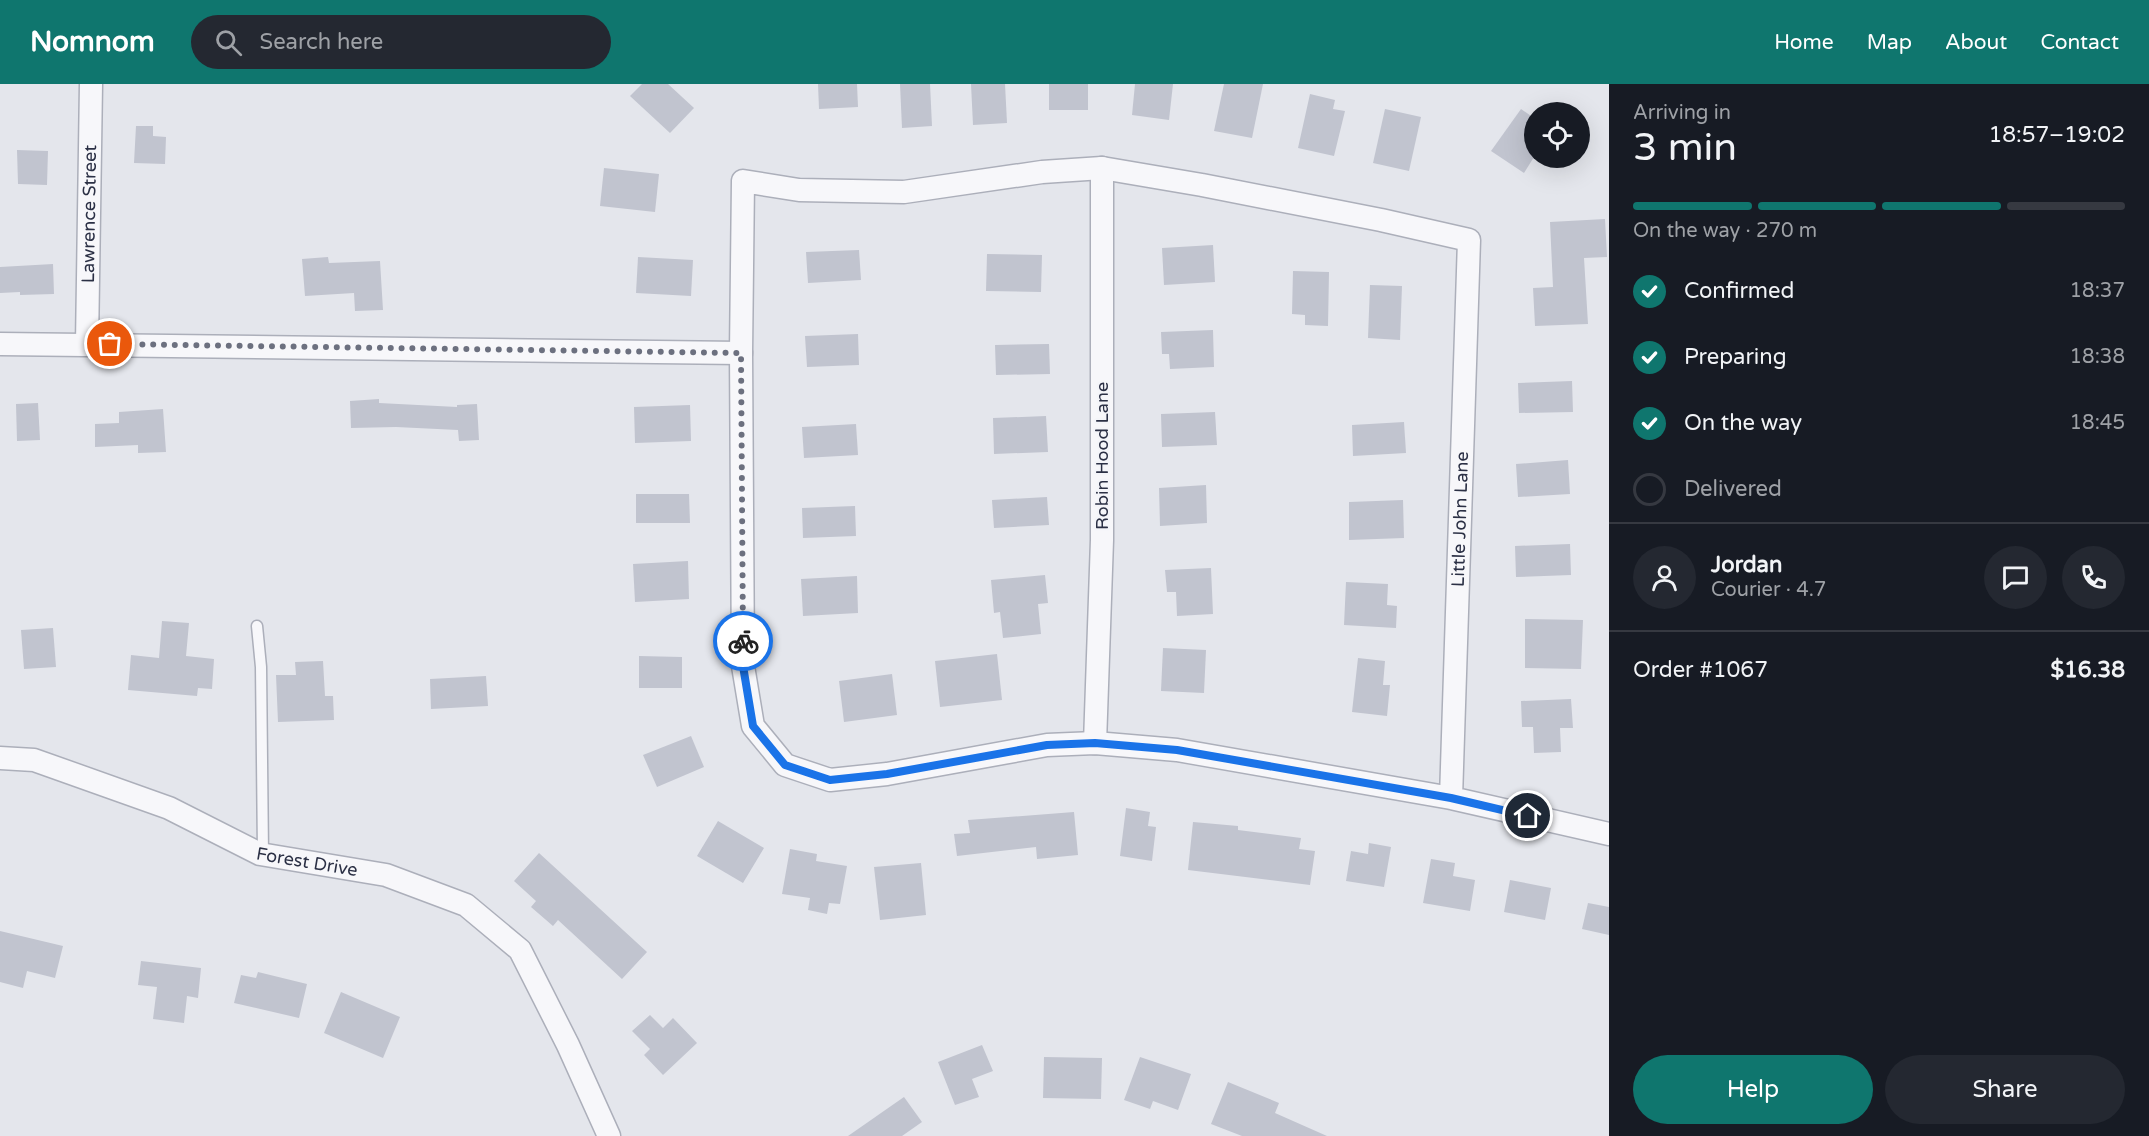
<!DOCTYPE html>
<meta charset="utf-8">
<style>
body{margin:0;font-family:"Varela Round",sans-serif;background:#242831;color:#f1f3f6;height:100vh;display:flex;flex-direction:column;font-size:22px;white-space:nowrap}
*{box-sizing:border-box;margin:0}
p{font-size:20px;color:#9ea1a6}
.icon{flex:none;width:33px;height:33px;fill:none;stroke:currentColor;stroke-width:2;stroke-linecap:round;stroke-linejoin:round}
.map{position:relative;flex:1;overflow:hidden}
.side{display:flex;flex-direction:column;background:#171b24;width:540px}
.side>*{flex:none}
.controls{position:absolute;left:1524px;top:18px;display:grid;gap:12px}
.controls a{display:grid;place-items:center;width:66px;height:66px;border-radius:50%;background:#171b24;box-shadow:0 6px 24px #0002;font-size:30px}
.pin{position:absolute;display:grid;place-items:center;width:51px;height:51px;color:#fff;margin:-26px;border:3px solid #fff;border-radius:50%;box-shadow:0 2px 6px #0007}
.courier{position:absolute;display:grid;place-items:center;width:60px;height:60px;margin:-30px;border:4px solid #1a73e8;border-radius:50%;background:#fff;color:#222;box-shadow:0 2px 8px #0007}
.summary em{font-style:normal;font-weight:600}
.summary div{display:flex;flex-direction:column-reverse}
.summary{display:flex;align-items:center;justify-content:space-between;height:102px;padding:0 24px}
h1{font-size:39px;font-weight:600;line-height:45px}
.bar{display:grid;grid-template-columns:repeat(4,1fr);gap:9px 6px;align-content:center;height:72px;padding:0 24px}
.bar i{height:8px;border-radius:4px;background:#363941}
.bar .on{background:#0f766e}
.bar p{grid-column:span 4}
.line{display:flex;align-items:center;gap:15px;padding:0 24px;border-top:2px solid #363941}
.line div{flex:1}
.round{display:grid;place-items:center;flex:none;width:63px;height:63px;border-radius:32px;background:#242831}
ol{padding:0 24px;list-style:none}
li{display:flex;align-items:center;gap:18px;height:66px}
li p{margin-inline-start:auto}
li .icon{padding:6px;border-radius:50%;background:#0f766e;color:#fff;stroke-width:4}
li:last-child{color:#9ea1a6}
li i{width:33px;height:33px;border:3px solid #363941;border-radius:50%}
.button{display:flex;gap:12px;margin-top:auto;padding:12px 24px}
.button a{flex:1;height:69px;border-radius:36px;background:#0f766e;color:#fff;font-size:24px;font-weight:600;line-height:69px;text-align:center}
.button a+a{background:#242831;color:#f1f3f6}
header{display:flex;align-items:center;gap:36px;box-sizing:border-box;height:84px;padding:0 30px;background:#0f766e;color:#fff}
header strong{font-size:28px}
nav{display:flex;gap:33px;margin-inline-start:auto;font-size:21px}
.search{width:420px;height:54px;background:#242831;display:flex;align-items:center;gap:15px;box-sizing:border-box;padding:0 21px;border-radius:33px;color:#9ea1a6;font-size:22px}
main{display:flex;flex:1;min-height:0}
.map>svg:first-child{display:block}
.building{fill:#c1c4cf}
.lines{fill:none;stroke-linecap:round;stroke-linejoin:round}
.service-casing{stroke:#acafba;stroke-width:13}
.minor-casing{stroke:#acafba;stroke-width:25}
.service{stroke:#f7f7fa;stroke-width:10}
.minor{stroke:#f7f7fa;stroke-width:22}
.done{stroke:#6c707f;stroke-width:6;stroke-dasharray:0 10.8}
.route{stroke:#1a73e8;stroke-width:8}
.labels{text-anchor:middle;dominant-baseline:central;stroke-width:4.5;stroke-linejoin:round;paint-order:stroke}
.street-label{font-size:18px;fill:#2b3045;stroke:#f4f5f9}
</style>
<header>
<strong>Nomnom</strong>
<div class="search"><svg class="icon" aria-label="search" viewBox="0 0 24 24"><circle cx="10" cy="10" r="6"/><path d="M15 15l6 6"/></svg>Search here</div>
<nav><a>Home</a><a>Map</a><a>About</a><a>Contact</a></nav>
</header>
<main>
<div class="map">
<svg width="1609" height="1052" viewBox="0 0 1609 1052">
<rect width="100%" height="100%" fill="#e4e6ec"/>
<!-- building -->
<g class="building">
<path d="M642,0h26l26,24 -24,25 -40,-37z"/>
<path d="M818,0h39l1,23 -39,2z"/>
<path d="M900,0h30l2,42 -30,2z"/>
<path d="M971,0h34l2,39 -34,2z"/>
<rect x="1049" y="0" width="39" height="26"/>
<path d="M1135,0h38l-4,36 -37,-5z"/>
<path d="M1224,0h39l-11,54 -38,-7z"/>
<path d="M1310,10l25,6 -2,9 12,2 -11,45 -36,-8z"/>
<path d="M1385,25l36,8 -12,54 -36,-8z"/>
<path d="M1521,25l13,9v39l-10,16 -33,-22z"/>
<path d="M136,42h17v10l13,1 -1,27 -31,-1z"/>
<path d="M17,66l31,1 -1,34 -29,-1z"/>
<path d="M604,84l55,6 -4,38 -55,-6z"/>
<path d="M1605,135l2,38 -23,1 4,66 -53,2 -2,-38 20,-1 -3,-65z"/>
<path d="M1213,161l2,37 -51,3 -2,-37z"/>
<path d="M859,166l2,30 -53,3 -2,-31z"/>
<path d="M987,170l55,1 -1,37 -55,-1z"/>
<path d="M328,173l1,6 51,-2 3,49 -28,1 -1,-18 -49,3 -3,-37z"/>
<path d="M638,173l55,3 -2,36 -55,-3z"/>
<path d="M53,180l1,30 -34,1v-3l-20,1v-26z"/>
<path d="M1293,187l36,1 -1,54 -23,-1v-10l-13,-1z"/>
<path d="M1370,201l32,1 -2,54 -32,-2z"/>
<path d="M1213,246l1,37 -44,2 -1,-15h-7l-1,-22z"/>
<path d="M858,250l1,31 -52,2 -2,-31z"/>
<path d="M1049,260l1,30 -54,1 -1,-30z"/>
<path d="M1572,297l1,31 -54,1 -1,-30z"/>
<path d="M379,315v4l78,4v-2l20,-1 2,36 -20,1 -1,-11 -62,-3 -45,1 -1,-27z"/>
<path d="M38,319l2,37 -23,1 -1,-37z"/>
<path d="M690,321l1,36 -56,2 -1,-36z"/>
<path d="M163,325l3,43 -28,1v-8l-43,2v-23l24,-1v-11z"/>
<path d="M1215,328l2,33 -55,2 -1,-33z"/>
<path d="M1046,332l2,36 -54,2 -1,-36z"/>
<path d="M1404,338l2,31 -53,3 -1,-31z"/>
<path d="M856,340l2,31 -54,3 -2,-31z"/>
<path d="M1568,376l2,34 -52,3 -2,-33z"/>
<path d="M1206,401l1,38 -47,3 -1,-38z"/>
<path d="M636,410h53l1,29h-54z"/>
<path d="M1047,413l2,28 -55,3 -2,-28z"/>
<path d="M1403,416l1,38 -55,2v-38z"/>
<path d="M855,422l1,30 -53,2 -1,-30z"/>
<path d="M1570,460l1,31 -55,2 -1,-31z"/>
<path d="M688,477l1,38 -54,3 -2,-38z"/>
<path d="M1211,484l2,46 -36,2 -1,-24h-9l-2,-22z"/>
<path d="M1045,491l3,28 -10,1 3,30 -38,4 -3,-26 -6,1 -3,-33z"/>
<path d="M857,492l1,37 -55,3 -2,-37z"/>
<path d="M1346,498l42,2 -1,21 10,1 -1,22 -52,-3z"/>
<path d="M1525,535l58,1 -2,49 -56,-1z"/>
<path d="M162,537l27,2 -3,33 28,3 -2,30 -14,-1 -1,8 -69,-6 3,-35 28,3z"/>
<path d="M53,544l3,39 -32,2 -3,-39z"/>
<path d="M1163,564l43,2 -2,43 -43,-2z"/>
<path d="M997,570l5,46 -62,7 -5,-46z"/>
<path d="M639,572l43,1v31h-43z"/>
<path d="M1358,574l27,3 -2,24h7l-3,31 -35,-4z"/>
<path d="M323,577l2,35h8l1,24 -56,2 -2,-47h20l-1,-13z"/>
<path d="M892,590l5,41 -53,7 -5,-41z"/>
<path d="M486,592l2,30 -57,3 -1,-30z"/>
<path d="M1571,615l2,29h-13l1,24 -27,1 -1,-26h-11l-1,-26z"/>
<path d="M691,652l13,31 -47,20 -14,-32z"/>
<path d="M1126,724l24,4 -2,14 8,1 -4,34 -32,-5z"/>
<path d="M1074,728l4,43 -41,4 -1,-12 -79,9 -3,-22 16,-1 -2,-13z"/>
<path d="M718,737l46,27 -21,35 -46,-27z"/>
<path d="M1193,738l45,4v4l63,8 -2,11 16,2 -5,34 -122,-15z"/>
<path d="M1369,759l22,4 -7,40 -38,-6 5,-30 17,3z"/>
<path d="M790,765l27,5 -1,7 31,5 -7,38 -11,-1 -2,11 -19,-4 2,-12 -28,-4z"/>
<path d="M539,769l108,99 -25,27 -64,-59 -5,6 -22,-19 5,-6 -22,-20z"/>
<path d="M1431,775l24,4 -2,13 22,4 -5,31 -47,-8z"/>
<path d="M921,779l5,52 -46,5 -6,-53z"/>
<path d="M1510,796l41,8 -6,32 -41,-8z"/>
<path d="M1588,819l21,4v28l-27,-6z"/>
<path d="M0,847l63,15 -8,32 -28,-7 -4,17 -23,-6z"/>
<path d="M141,877l60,7 -3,30 -11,-2 -3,27 -31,-4 4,-32 -19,-2z"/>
<path d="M258,888l49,12 -8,34 -65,-15 7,-28 15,3z"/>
<path d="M341,908l59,25 -17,41 -59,-25z"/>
<path d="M650,931l13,13 10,-10 24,25 -34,32 -19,-20 6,-6 -18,-18z"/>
<path d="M982,961l11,26 -21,8 7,18 -24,8 -17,-43z"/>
<path d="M1044,973l58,1 -1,41 -58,-1z"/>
<path d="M1140,973l51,17 -13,36 -25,-9 -3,8 -26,-9z"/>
<path d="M1228,998l51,21 -4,10 52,23h-85l-31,-12z"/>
<path d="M904,1013l18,25 -20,14h-54z"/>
</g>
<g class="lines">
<defs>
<path id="service" d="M257,542l4,41 2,187"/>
<g id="minor">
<path d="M0,260l741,9"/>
<path id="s1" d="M87,260l4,-260"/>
<path d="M1095,659l7,-203v-372"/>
<path id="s2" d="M0,674l34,2 135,48 91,46 126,21 80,30 54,45 48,95 41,91"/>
<path id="s3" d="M1451,714l18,-558 -88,-20 -179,-35 -100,-17 -60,4 -138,20 -105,-2 -56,-9 -2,172 2,313 10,60 32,39 45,15 57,-6 160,-29 48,-2 82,7 274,48 158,36"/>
</g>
</defs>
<!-- service casing -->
<use href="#service" class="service-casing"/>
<!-- minor casing -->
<use href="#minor" class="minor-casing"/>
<!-- service -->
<use href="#service" class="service"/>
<!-- minor -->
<use href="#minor" class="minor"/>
</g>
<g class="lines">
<!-- done -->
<path class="done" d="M110,260l631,9 2,288"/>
<!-- route -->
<path class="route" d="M743,557v25l10,60 32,39 45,15 57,-6 160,-29 48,-2 82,7 274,48 77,18"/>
</g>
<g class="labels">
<!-- street labels -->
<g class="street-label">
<text stroke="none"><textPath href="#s1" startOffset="130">Lawrence Street</textPath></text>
<text transform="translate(1102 372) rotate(-90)">Robin Hood Lane</text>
<text stroke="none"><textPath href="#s3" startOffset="279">Little John Lane</textPath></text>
<text stroke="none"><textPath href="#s2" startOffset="327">Forest Drive</textPath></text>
</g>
</g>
</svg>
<div class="controls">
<a><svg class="icon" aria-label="locate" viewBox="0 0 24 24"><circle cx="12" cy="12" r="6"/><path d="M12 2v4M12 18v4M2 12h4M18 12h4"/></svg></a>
</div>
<div class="pin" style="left:110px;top:260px;background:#ea580c"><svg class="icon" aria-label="bag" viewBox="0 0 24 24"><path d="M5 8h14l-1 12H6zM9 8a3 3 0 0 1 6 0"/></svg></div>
<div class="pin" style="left:1528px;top:732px;background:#1f2937"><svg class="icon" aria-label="home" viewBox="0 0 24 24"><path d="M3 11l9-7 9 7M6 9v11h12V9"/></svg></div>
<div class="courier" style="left:743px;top:557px"><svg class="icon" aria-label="bike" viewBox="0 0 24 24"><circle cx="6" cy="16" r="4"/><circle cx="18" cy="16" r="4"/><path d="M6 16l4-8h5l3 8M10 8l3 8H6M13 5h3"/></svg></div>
</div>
<section class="side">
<div class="summary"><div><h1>3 min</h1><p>Arriving in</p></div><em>18:57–19:02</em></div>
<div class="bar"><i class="on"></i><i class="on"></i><i class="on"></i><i></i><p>On the way · 270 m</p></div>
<ol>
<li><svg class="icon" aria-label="check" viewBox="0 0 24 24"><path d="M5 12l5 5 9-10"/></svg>Confirmed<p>18:37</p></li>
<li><svg class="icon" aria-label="check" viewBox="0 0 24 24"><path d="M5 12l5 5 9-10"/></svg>Preparing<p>18:38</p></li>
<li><svg class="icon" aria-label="check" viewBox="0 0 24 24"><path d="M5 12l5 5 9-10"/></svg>On the way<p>18:45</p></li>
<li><i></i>Delivered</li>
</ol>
<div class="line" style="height:108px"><a class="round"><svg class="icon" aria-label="person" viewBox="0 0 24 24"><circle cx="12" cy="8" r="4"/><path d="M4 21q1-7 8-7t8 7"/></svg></a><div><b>Jordan</b><p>Courier · 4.7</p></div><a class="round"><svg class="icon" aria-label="chat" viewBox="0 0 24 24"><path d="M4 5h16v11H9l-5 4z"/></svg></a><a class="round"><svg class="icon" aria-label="phone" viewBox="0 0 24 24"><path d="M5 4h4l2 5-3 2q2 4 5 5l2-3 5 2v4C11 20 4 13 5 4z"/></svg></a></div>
<div class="line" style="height:78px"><div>Order #1067</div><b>$16.38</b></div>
<div class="button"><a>Help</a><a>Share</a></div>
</section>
</main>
